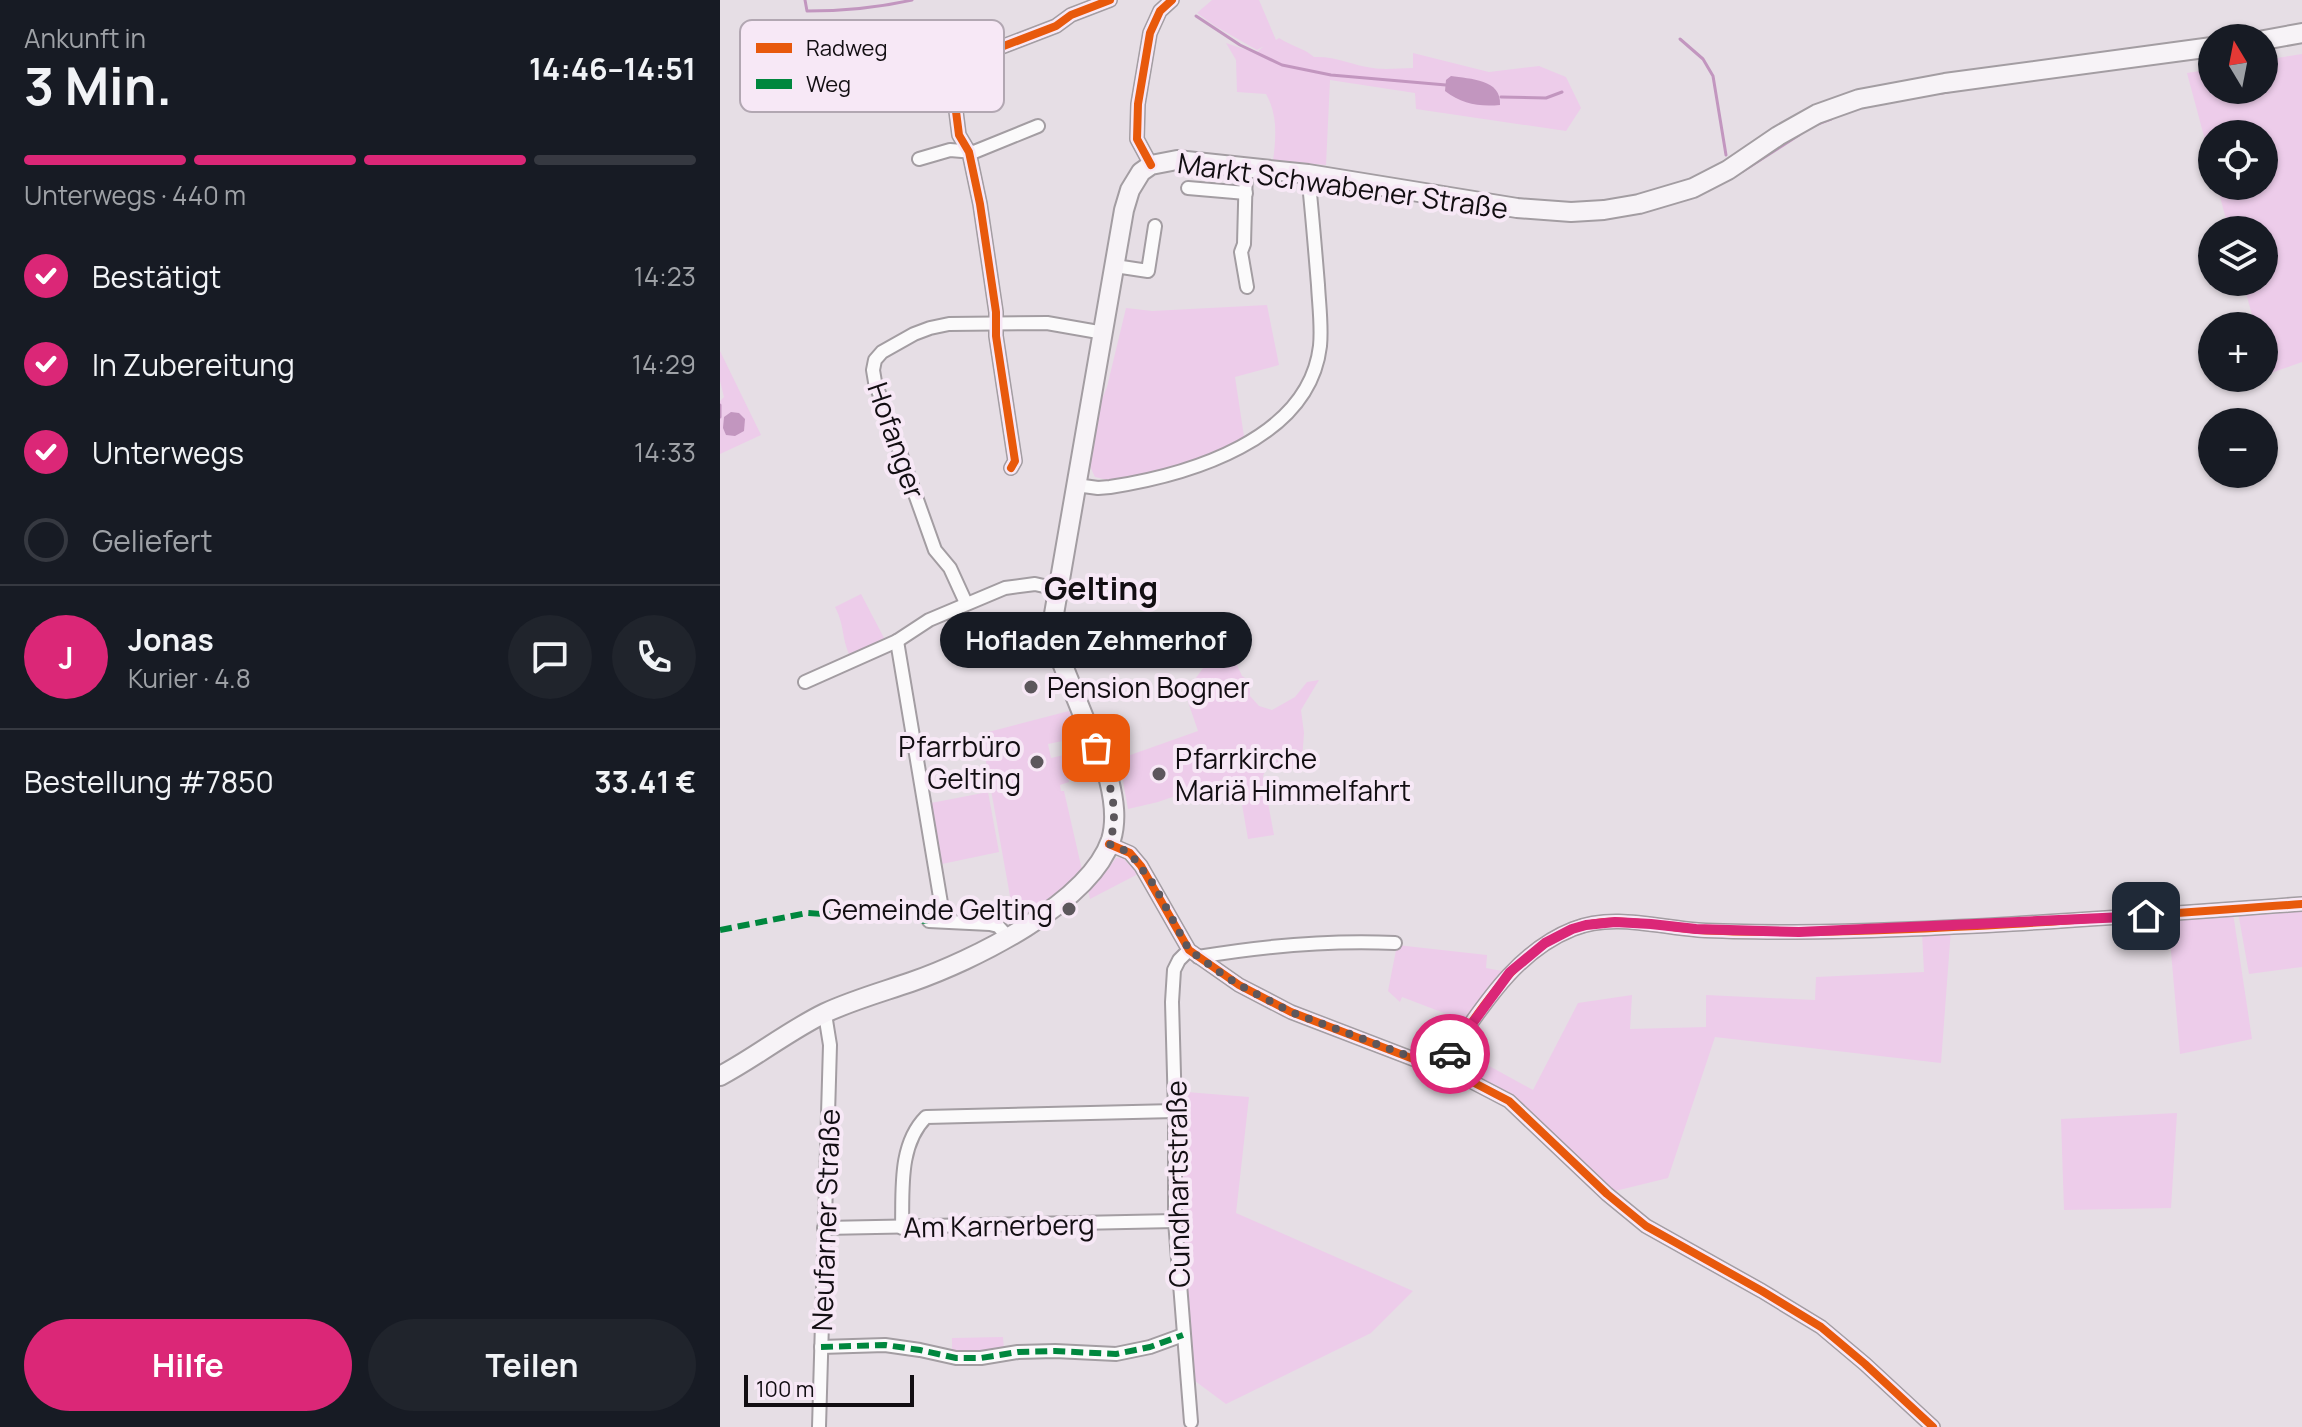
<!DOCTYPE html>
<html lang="de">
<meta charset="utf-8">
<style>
body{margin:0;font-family:Manrope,sans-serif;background:#20242c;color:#f1f3f6;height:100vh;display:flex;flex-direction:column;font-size:30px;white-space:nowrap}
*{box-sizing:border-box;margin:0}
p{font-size:26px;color:#9ea1a6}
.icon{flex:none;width:44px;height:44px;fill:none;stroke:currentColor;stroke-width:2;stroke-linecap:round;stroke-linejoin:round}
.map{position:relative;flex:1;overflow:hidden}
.side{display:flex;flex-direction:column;background:#171b24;width:720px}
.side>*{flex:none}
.needle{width:52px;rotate:350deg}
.fabs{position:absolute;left:1478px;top:24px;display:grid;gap:16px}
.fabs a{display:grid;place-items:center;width:80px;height:80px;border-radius:50%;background:#171b24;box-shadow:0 2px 6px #0004;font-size:40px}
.scale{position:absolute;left:24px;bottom:20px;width:170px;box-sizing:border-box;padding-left:8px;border:4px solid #120e12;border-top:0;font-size:22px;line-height:28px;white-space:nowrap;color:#120e12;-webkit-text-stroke:6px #f7e8f6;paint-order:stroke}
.pin{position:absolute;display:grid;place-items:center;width:68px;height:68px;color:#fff;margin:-34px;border-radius:16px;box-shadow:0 4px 12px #0006}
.courier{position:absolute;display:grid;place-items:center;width:80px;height:80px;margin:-40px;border:6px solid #db2777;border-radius:50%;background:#fff;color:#222;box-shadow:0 2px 10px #0007}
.bubble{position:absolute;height:56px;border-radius:28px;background:#171b24;box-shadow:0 2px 6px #0004;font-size:26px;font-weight:700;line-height:56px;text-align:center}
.headline em{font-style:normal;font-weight:700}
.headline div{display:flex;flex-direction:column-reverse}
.headline{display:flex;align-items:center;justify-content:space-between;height:136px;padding:0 24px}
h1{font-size:52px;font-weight:700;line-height:60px}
.bar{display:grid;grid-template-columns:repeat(4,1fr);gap:12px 8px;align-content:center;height:96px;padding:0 24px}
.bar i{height:10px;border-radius:6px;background:#363941}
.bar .on{background:#db2777}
.bar p{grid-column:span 4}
.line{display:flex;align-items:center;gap:20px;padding:0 24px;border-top:2px solid #363941}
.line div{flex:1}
.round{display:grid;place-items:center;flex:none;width:84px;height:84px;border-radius:42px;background:#20242c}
ol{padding:0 24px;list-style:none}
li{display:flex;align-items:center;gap:24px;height:88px}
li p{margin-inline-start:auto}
li .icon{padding:8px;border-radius:50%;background:#db2777;color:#fff;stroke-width:4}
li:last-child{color:#9ea1a6}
li i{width:44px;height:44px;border:4px solid #363941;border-radius:50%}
.action{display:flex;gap:16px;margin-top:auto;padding:16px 24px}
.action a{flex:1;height:92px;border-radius:48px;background:#db2777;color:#fff;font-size:32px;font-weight:700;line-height:92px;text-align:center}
.action a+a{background:#20242c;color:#f1f3f6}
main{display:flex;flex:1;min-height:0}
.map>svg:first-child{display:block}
.green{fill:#edccea}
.water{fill:#c296bf}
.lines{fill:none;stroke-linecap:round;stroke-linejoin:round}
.stream{stroke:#c296bf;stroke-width:3}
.minor-casing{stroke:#a39da2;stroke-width:16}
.secondary-casing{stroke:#a39da2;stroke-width:22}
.minor{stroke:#fbfafb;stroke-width:12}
.secondary{stroke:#f7f3f7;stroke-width:18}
.quiet{stroke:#00873e;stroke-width:6;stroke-dasharray:12 6;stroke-linecap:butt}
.cycleway-casing{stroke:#f7e8f6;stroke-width:13}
.cycleway{stroke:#e8590c;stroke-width:8}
.done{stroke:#5c575c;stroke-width:8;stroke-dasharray:0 14.4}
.route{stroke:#db2777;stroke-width:10}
.poi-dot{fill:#5c575c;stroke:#f7e8f6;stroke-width:3}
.labels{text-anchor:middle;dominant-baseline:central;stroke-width:8;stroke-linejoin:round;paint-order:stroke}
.street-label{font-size:28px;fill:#120e12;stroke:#f7e8f6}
.poi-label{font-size:28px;fill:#120e12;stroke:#f7e8f6;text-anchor:start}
.quarter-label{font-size:32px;font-weight:bold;fill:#120e12;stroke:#f7e8f6}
.key{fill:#f7e8f6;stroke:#b2a7b2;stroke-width:2}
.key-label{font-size:22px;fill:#120e12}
</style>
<main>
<section class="side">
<div class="headline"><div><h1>3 Min.</h1><p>Ankunft in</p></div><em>14:46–14:51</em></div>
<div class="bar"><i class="on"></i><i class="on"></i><i class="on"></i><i></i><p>Unterwegs · 440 m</p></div>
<ol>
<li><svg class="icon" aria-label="check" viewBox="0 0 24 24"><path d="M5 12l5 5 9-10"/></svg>Bestätigt<p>14:23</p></li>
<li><svg class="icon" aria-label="check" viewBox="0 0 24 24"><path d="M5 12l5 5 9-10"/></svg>In Zubereitung<p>14:29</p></li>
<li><svg class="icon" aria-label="check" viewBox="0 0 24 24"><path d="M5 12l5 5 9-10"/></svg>Unterwegs<p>14:33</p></li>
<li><i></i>Geliefert</li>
</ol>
<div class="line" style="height:144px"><b class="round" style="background:#db2777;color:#fff">J</b><div><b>Jonas</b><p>Kurier · 4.8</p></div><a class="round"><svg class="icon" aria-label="chat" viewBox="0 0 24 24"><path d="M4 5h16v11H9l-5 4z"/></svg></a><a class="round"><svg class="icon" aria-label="phone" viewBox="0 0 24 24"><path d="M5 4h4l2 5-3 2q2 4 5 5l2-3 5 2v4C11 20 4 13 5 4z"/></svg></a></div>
<div class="line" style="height:104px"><div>Bestellung #7850</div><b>33.41 €</b></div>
<div class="action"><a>Hilfe</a><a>Teilen</a></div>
</section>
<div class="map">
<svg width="1582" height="1427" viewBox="0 0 1582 1427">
<rect width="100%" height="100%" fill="#e6dee5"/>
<!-- green -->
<g class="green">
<path d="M492,0h47l17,40 3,-2c12,8 25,10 35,19 22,-1 37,8 59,11 12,2 27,0 40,0v-15l76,19 50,-6 27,11 15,31 -15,23 -150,-22 -1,-16 -85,-13 -4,85 -53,-4c3,-24 5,-46 -7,-67l-29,-2 -1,-32 -10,-17 30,10 8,-7 -7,4 -42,-24 -18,-13z"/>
<path d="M1582,54v308l-34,12 -4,-13v-35h-9l-12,-44h21v-52h-35l-12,-44h47v-52h-52v32l-25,-93 25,-4v21h52v-30z"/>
<path d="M547,305l12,60 -44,12 10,66 -74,26 -55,13 -21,-5 -6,-13 13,-65 5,-12 19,-79 26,3z"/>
<path d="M0,351l41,84 -41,19v-53l4,-4 -4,-16z"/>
<path d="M141,594l23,44 -34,18c-9,-19 -5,-30 -15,-49z"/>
<path d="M486,664l19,1 1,2 5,-3 6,1 5,11 8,5v15l9,10 13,4 23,-13 12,-15 12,-2 -18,30 3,23 -2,27 -9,8 -13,-7 -12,4 -5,11 11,59 -26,4 -8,-46 -8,-1 -8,-13 -66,23 -30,7 -9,-50 79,-28 -13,-38z"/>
<path d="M349,711l13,26 -34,7 3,14 13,-3 5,27 -9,3 1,6h3l18,79 -19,19 -48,35 -34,-190z"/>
<path d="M268,792l11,60 -57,12 -11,-61z"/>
<path d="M402,857l16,17 -48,25 -2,-9 10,-8 18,-24z"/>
<path d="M1582,907v60l-53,7 -11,-62z"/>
<path d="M1513,913l19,126 -72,15 -12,-136z"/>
<path d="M1231,929l-10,134 -226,-26 -47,141 -61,15 -97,-98 -56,-27 1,-9 7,-8 71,39 45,-87 54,-8 -2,34 76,-2v-32l109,5 1,-23 108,-5 -2,-39z"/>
<path d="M677,945l90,10 -1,13 16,3 1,3 -53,72 -10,9 -5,-1v-2l5,-1 10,-11 7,-22 -55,-21 -2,5 -12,-11z"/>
<path d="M454,1091l75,6 -13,116 177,78 -42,42 -145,71 -31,-23 -9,-47 -9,-111 5,-75 -2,-39z"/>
<path d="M1457,1113l-6,95 -107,2 -3,-91z"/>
<path d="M283,1337l1,13 -22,5 -30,-3v-14z"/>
</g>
<!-- water -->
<g class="water">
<path d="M731,76c19,3 51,3 49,29 -21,2 -38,-1 -55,-14l1,-11z"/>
<path d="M11,412l8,1 6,6 -1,12 -9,5 -9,-1 -3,-7 1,-11z"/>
</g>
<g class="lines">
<!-- stream -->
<g class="stream">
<path d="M85,0l2,11c36,0 70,-3 105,-11"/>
<path d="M476,16l44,29 42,20 49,10 115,10"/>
<path d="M960,39l23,20 10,17 13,79"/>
<path d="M1416,66l68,-9"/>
<path d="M1222,93l16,-3"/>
<path d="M781,97l45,1 16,-6"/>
<path d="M1095,125l16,-6"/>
<path d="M1023,171l56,-36"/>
<path d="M0,405v12"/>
</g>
<defs>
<g id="minor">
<path d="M199,159l31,-9 24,2 64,-26"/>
<path d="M431,165l-14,-26 1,-35 12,-71 10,-22 12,-11"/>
<path d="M526,167l-2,77 -3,8 6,35"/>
<path d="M468,188l58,5"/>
<path d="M395,266l33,5 7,-45"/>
<path d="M291,468l4,-7 -19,-125v-24l-16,-108 -11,-52 -10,-17 -8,-63 6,-8 99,-38 15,-11 39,-15"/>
<path d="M356,485l22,3 12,-1c78,-12 199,-47 210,-141 2,-20 -1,-41 -2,-61 -3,-37 -6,-74 -10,-111"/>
<path d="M246,603l-16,-35 -15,-18 -60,-168 -2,-12 2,-10 7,-8 32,-18 16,-6 19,-4 98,-1 57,10"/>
<path d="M177,641l45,268 2,6 7,6"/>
<path d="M85,682l92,-41 32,-21 76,-32 30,-4 22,5"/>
<path d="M389,844l21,9 11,13 48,84 50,35 52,27 125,48 24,5 8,-9c34,-48 67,-104 125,-127 39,-16 85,-2 125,1 33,2 65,2 97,2 169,-2 338,-16 507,-28"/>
<path d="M209,921l61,3 8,2 10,11"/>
<path d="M469,950l-10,10 -5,10 -2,32 3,109v110l16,201"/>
<path d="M478,957c65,-11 131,-17 197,-14"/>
<path d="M720,1065l69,36 98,93 39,32 116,65 59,36 44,37 68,63"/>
<path d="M104,1228l351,-7"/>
<path d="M182,1228c1,-37 -4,-83 24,-111l249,-6"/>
<path d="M101,1347l64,-2 35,5 36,8h25l37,-6 37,-1 61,3 34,-7 33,-12"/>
<path d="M99,1427l11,-382 -5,-31"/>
</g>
<g id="secondary">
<path d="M1544,40l38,-7"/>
<path d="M0,1076c36,-19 68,-45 105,-63 28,-13 57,-21 86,-31 61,-21 178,-78 200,-142 6,-20 3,-40 -2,-60l-49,-122 -5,-19 -1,-25 70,-404 6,-20 11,-18 10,-7 26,-5 131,14 209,34 54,4 33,-2 35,-6 54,-16 35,-18 50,-34 39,-22 42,-15 86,-16 267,-36"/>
</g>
</defs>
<!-- minor casing -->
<use href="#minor" class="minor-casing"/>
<!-- secondary casing -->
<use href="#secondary" class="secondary-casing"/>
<!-- minor -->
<use href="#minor" class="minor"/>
<!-- secondary -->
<use href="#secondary" class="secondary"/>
<!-- quiet -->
<g class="quiet">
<path d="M0,930l87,-17 122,8"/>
<path d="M101,1347l64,-2 35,5 36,8h25l37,-6 37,-1 61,3 34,-7 33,-12"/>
</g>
<defs>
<g id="cycleway">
<path d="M431,165l-14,-26 1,-35 12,-71 10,-22 12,-11"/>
<path d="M291,468l4,-7 -19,-125v-24l-16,-108 -11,-52 -10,-17 -8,-63 6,-8 99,-38 15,-11 39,-15"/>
<path d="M389,844l21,9 11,13 48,84 50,35 52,27 125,48 24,5 8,-9c34,-48 67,-104 125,-127 39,-16 85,-2 125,1 33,2 65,2 97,2 169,-2 338,-16 507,-28"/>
<path d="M720,1065l69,36 98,93 39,32 116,65 59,36 44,37 68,63"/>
</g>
</defs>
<!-- cycleway casing -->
<use href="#cycleway" class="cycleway-casing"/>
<!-- cycleway -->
<use href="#cycleway" class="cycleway"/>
</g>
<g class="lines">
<!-- done -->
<path class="done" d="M376,748c13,32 25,62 13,96l15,6 9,7 21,28 35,65 29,21 21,14 52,27 139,52 10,1 10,-11"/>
<!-- route -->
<path class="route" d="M730,1054l60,-82 35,-29 27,-14 14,-4 29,-3 36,2 45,5 103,3 347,-16"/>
</g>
<!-- markers -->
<g class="poi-dot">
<circle cx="311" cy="687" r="8"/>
<circle cx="317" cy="762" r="8"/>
<circle cx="439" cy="774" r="8"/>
<circle cx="349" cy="909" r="8"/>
</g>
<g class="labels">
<!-- street labels -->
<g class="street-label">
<text transform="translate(623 185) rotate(8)">Markt Schwabener Straße</text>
<text transform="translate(177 440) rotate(71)">Hofanger</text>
<text transform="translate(457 1184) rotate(-91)">Cundhartstraße</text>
<text transform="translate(105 1220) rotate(-88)">Neufarner Straße</text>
<text transform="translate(279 1225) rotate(-1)">Am Karnerberg</text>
</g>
<!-- poi labels -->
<g class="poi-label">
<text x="327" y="687">Pension Bogner</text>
<text x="301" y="746" text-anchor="end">Pfarrbüro<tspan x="301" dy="32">Gelting</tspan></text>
<text x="455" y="758">Pfarrkirche<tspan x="455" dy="32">Mariä Himmelfahrt</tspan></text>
<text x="333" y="909" text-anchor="end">Gemeinde Gelting</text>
</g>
<!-- quarter labels -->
<g class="quarter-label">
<text x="381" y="588">Gelting</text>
</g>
</g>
<!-- legend -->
<rect x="20" y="20" width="264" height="92" rx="12" class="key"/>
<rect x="36" y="43" width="36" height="10" fill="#e8590c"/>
<rect x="36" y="79" width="36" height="10" fill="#00873e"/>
<g class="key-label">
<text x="86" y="56">Radweg</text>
<text x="86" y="92">Weg</text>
</g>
</svg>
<div class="fabs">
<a><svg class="needle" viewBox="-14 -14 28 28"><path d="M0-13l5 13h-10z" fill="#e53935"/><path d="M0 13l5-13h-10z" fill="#9ea1a6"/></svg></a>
<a><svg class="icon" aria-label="locate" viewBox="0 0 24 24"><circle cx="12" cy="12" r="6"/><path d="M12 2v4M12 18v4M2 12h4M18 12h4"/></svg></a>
<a><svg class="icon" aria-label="layers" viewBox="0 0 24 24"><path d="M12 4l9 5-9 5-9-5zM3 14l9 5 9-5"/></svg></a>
<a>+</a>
<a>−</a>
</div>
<div class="scale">100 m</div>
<div class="pin" style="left:376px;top:748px;background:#ea580c"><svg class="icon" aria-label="bag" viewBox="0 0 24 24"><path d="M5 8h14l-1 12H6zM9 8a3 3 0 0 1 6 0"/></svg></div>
<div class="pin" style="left:1426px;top:916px;background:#1f2937"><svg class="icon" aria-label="home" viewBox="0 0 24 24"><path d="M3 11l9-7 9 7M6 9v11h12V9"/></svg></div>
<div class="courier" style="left:730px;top:1054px"><svg class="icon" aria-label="car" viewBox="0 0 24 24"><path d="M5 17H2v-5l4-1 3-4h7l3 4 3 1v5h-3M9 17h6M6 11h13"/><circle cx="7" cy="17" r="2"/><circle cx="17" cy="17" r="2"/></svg></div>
<div class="bubble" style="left:220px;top:612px;width:312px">Hofladen Zehmerhof</div>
</div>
</main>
